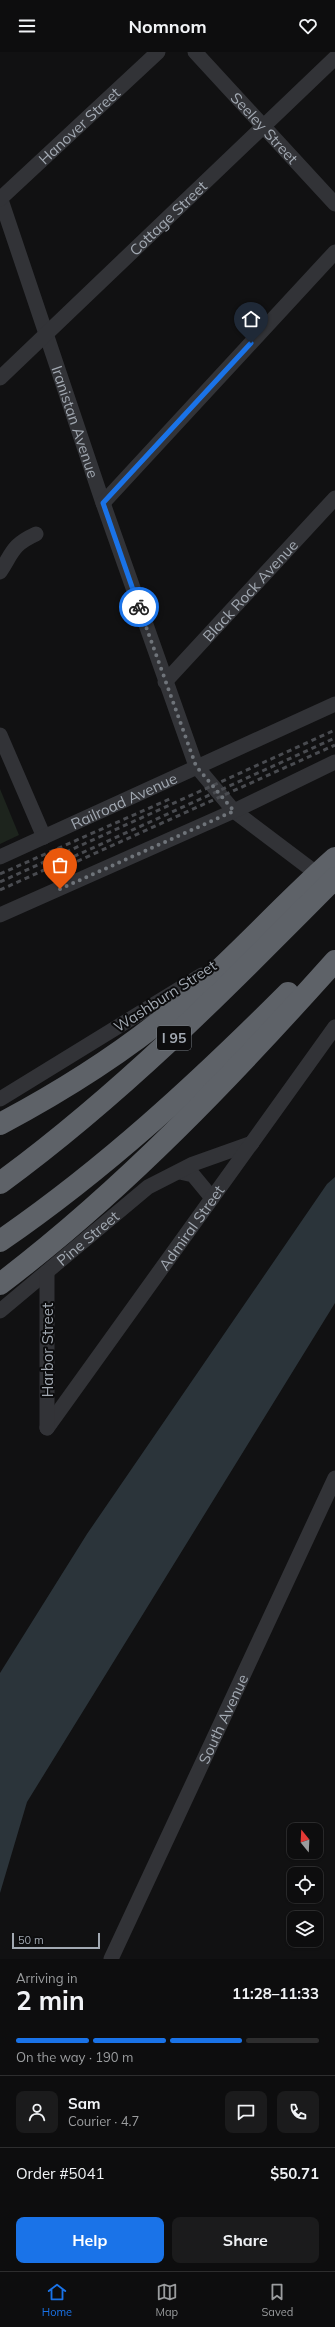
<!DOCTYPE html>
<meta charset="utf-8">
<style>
body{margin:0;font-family:Mulish,sans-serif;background:#1b1b1c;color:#f1f3f6;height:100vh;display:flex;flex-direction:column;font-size:15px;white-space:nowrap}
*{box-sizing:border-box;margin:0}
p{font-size:13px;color:#9a9c9e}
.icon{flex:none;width:22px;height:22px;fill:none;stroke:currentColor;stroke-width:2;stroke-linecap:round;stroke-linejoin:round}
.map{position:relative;height:1907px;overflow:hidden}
.sheet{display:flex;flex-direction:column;background:#0d0d0e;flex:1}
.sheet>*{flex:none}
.needle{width:26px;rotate:342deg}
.tools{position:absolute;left:287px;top:1771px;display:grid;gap:8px}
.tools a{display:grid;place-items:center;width:36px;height:36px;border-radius:8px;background:#0d0d0e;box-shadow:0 1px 3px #0004,0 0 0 1px #2d2d2e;font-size:20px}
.scale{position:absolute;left:12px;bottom:10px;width:88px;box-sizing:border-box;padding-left:4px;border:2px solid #a2a9b2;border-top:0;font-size:11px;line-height:14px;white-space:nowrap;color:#a2a9b2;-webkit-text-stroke:3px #0c0c0d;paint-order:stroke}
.pin{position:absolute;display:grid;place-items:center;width:34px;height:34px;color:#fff;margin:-41px -17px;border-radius:50% 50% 50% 0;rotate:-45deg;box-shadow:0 0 4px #0007}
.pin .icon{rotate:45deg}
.courier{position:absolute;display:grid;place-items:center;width:40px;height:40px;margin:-20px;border:3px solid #1a73e8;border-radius:50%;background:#fff;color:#222;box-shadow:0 1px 5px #0007}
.head em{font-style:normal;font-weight:700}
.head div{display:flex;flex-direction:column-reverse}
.head{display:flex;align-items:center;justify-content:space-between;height:68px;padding:0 16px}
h1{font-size:26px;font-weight:700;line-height:30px}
.bar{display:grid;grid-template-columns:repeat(4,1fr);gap:6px 4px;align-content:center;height:48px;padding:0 16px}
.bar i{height:5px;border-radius:3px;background:#2d2d2e}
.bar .selected{background:#1a73e8}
.bar p{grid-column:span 4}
.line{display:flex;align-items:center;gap:10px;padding:0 16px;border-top:1px solid #2d2d2e}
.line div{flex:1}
.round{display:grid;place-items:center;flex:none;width:42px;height:42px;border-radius:8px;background:#1b1b1c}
.primary-button{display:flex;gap:8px;margin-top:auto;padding:8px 16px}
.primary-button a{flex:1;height:46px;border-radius:8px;background:#1a73e8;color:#fff;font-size:16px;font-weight:700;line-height:46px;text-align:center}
.primary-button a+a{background:#1b1b1c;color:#f1f3f6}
header{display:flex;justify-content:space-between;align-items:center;height:52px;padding:0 16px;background:#0d0d0e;font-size:18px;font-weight:700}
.menu{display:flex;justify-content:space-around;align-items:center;height:56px;border-top:1px solid #2d2d2e;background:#0d0d0e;font-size:11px;color:#9a9c9e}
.menu a{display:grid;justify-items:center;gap:2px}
.menu .selected{color:#1a73e8}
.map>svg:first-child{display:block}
.green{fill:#1d241d}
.water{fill:#2b343a}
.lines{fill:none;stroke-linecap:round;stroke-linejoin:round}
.minor{stroke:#323337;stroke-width:15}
.highway{stroke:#5e6268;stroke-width:22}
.rail{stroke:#494b50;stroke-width:3;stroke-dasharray:5 4;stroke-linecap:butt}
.done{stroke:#6f747a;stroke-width:4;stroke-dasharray:0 7.2}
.route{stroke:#1a73e8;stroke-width:5}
.labels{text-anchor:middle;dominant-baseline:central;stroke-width:4;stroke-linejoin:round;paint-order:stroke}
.shield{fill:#0c0c0d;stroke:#757a80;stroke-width:1}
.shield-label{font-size:14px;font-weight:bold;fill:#a2a9b2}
.street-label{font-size:15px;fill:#a2a9b2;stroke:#0c0c0d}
</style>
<header><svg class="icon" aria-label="menu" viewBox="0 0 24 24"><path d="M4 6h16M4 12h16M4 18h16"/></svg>Nomnom<svg class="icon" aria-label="heart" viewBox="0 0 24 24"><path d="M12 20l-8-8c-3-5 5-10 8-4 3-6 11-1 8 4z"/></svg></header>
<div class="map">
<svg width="335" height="1907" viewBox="0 0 335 1907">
<rect width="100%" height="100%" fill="#111112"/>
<!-- green -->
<path class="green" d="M0,737l19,46 -19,9z"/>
<!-- water -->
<path class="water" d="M335,1125v126l-308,499 -27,91v-220l87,-139 240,-350z"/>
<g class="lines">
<!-- minor -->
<g class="minor">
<path id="s1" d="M195,0l140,152"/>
<path id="s2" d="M0,145l103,306 93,263 38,45 90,68"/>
<path id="s3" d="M0,147l158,-147"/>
<path id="s4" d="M0,326l335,-320"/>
<path d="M103,451l232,-251"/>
<path d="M0,520c13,-20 12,-27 36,-38"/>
<path id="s5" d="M165,630l170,-184"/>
<path d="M0,683l44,102"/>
<path id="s6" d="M0,805l335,-153"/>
<path d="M0,863l234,-104 101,-49"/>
<path d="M0,1047l202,-124"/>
<path d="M180,1120l13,3 19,23"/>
<path id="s7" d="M0,1259l148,-124 45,-23 59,-21"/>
<path id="s8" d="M47,1376l288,-401"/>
<path d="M47,1376v-156"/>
<path id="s9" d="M111,1907l224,-481"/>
</g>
<!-- highway -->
<g class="highway">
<path d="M0,1072c66,-35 129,-75 186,-124 52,-45 97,-96 149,-142"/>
<path d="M0,1131c123,-90 228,-197 335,-305"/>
<path d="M0,1189c105,-72 198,-158 288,-248"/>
<path d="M0,1232c124,-94 232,-208 335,-323"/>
</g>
<!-- rail -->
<g class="rail">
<path d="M69,813l266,-120"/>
<path d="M0,822l172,-76"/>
<path d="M0,830l335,-152"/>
<path d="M0,838l335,-152"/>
</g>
</g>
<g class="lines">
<!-- done -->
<path class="done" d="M60,837l174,-78 -38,-45 -57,-159"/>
<!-- route -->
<path class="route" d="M139,555l-36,-104 148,-160"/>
</g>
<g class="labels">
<!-- shield labels -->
<rect class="shield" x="157" y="974" width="34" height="24" rx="3"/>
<g class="shield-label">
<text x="174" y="986">I 95</text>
</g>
<!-- street labels -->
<g class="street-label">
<text stroke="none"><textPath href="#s3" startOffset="108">Hanover Street</textPath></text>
<text stroke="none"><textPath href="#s1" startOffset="103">Seeley Street</textPath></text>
<text stroke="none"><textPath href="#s4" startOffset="232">Cottage Street</textPath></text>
<text stroke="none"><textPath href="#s2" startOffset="237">Iranistan Avenue</textPath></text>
<text stroke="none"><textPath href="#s5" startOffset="125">Black Rock Avenue</textPath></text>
<text stroke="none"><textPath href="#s6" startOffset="136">Railroad Avenue</textPath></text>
<text transform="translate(165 944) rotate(-33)">Washburn Street</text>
<text stroke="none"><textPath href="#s8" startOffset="247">Admiral Street</textPath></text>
<text stroke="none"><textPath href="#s7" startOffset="114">Pine Street</textPath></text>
<text transform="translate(47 1298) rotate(-90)">Harbor Street</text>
<text stroke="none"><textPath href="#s9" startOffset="265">South Avenue</textPath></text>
</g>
</g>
</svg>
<div class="tools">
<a><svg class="needle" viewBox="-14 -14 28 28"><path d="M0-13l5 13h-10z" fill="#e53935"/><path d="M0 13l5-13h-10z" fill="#9a9c9e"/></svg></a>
<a><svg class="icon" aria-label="locate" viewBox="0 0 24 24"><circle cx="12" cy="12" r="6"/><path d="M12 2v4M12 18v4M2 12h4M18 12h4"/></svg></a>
<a><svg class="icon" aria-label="layers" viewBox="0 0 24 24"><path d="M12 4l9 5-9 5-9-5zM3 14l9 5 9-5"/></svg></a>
</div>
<div class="scale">50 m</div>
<div class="pin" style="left:60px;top:837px;background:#ea580c"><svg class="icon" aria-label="bag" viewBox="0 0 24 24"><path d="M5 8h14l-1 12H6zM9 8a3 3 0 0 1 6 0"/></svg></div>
<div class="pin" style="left:251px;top:291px;background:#1f2937"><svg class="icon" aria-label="home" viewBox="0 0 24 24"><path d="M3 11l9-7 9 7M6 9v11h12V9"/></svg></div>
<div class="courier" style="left:139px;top:555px"><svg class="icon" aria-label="bike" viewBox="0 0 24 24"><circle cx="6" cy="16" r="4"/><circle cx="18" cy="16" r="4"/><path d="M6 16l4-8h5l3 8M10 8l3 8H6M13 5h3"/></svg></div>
</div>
<section class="sheet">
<div class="head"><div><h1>2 min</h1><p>Arriving in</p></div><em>11:28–11:33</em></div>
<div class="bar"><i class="selected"></i><i class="selected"></i><i class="selected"></i><i></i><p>On the way · 190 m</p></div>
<div class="line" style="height:72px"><a class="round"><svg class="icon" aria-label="person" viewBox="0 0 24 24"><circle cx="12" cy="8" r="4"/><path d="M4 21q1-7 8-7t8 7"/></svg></a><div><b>Sam</b><p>Courier · 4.7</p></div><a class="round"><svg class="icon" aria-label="chat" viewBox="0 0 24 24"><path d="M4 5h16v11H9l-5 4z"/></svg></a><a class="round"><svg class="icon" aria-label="phone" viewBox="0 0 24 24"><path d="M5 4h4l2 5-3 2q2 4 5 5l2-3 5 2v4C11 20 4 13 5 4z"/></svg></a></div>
<div class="line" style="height:52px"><div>Order #5041</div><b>$50.71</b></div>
<div class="primary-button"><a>Help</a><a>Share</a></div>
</section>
<nav class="menu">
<a class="selected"><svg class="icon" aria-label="home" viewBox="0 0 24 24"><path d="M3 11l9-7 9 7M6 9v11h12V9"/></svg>Home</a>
<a><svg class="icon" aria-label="map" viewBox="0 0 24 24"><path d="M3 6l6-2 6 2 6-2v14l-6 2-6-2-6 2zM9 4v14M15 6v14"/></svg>Map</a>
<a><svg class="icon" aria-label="saved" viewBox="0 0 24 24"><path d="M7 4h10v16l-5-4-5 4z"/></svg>Saved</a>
</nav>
